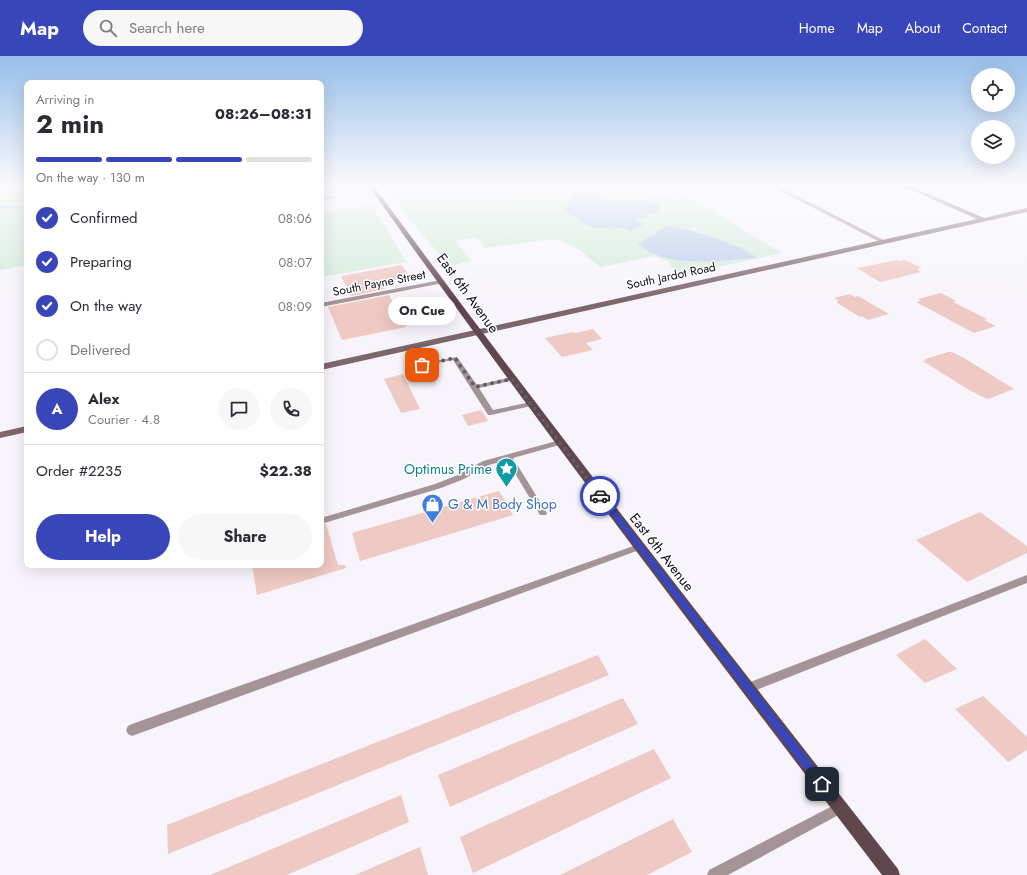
<!DOCTYPE html>
<meta charset="utf-8">
<style>
body{margin:0;font-family:Jost,sans-serif;background:#f7f7f7;color:#2b2b33;height:100vh;display:flex;flex-direction:column;font-size:15px;white-space:nowrap}
*{box-sizing:border-box;margin:0}
p{font-size:13px;color:#7c7c81}
.icon{flex:none;width:22px;height:22px;fill:none;stroke:currentColor;stroke-width:2;stroke-linecap:round;stroke-linejoin:round}
.map{position:relative;flex:1;overflow:hidden}
.drawer{position:absolute;left:24px;top:24px;width:300px;height:488px;display:flex;flex-direction:column;background:#fff;border-radius:8px;box-shadow:0 4px 16px #0002}
.drawer>*{flex:none}
.tools{position:absolute;left:971px;top:12px;display:grid;gap:8px}
.tools a{display:grid;place-items:center;width:44px;height:44px;border-radius:50%;background:#fff;box-shadow:0 4px 16px #0002;font-size:20px}
.pin{position:absolute;display:grid;place-items:center;width:34px;height:34px;color:#fff;margin:-17px;border-radius:8px;box-shadow:0 2px 6px #0006}
.courier{position:absolute;display:grid;place-items:center;width:40px;height:40px;margin:-20px;border:3px solid #3946b9;border-radius:50%;background:#fff;color:#222;box-shadow:0 1px 5px #0007}
.bubble{position:absolute;height:28px;border-radius:14px;background:#fff;box-shadow:0 4px 16px #0002;font-size:13px;font-weight:700;line-height:28px;text-align:center}
.summary em{font-style:normal;font-weight:700}
.summary div{display:flex;flex-direction:column-reverse}
.summary{display:flex;align-items:center;justify-content:space-between;height:68px;padding:0 12px}
h1{font-size:26px;font-weight:700;line-height:30px}
.bar{display:grid;grid-template-columns:repeat(4,1fr);gap:6px 4px;align-content:center;height:48px;padding:0 12px}
.bar i{height:5px;border-radius:3px;background:#e1e1e2}
.bar .selected{background:#3946b9}
.bar p{grid-column:span 4}
.line{display:flex;align-items:center;gap:10px;padding:0 12px;border-top:1px solid #e1e1e2}
.line div{flex:1}
.round{display:grid;place-items:center;flex:none;width:42px;height:42px;border-radius:21px;background:#f7f7f7}
ol{padding:0 12px;list-style:none}
li{display:flex;align-items:center;gap:12px;height:44px}
li p{margin-inline-start:auto}
li .icon{padding:4px;border-radius:50%;background:#3946b9;color:#fff;stroke-width:4}
li:last-child{color:#7c7c81}
li i{width:22px;height:22px;border:2px solid #e1e1e2;border-radius:50%}
.primary-button{display:flex;gap:8px;margin-top:auto;padding:8px 12px}
.primary-button a{flex:1;height:46px;border-radius:24px;background:#3946b9;color:#fff;font-size:16px;font-weight:700;line-height:46px;text-align:center}
.primary-button a+a{background:#f7f7f7;color:#2b2b33}
header{display:flex;align-items:center;gap:24px;box-sizing:border-box;height:56px;padding:0 20px;background:#3946b9;color:#fff}
header strong{font-size:19px}
nav{display:flex;gap:22px;margin-inline-start:auto;font-size:14px}
.search{width:280px;height:36px;background:#f7f7f7;display:flex;align-items:center;gap:10px;box-sizing:border-box;padding:0 14px;border-radius:22px;color:#7c7c81;font-size:15px}
.map>svg:first-child{display:block}
.green{fill:#d5ecdb}
.water{fill:#bcceeb}
.lines{fill:none;stroke-linecap:round;stroke-linejoin:round}
.stream{stroke:#bcceeb;stroke-width:2.5}
.building{fill:#efc9c4}
.lane{fill:#a49498;fill-rule:evenodd}
.street{fill:#a49498;fill-rule:evenodd}
.secondary{fill:#7d666c;fill-rule:evenodd}
.primary{fill:#60464d;fill-rule:evenodd}
.route{fill:#3946b9}
.done{stroke:#615e67;stroke-width:4;stroke-dasharray:0 7.2}
.labels{text-anchor:middle;dominant-baseline:central;stroke-width:3;stroke-linejoin:round;paint-order:stroke}
.far-street-label{font-size:12px;fill:#100d17;stroke:#fff}
.street-label{font-size:14px;fill:#100d17;stroke:#fff}
.culture-label{font-size:14px;fill:#0d838f;stroke:#fff;text-anchor:end}
.shop-label{font-size:14px;fill:#366cbe;stroke:#fff;text-anchor:start}
</style>
<header>
<strong>Map</strong>
<div class="search"><svg class="icon" aria-label="search" viewBox="0 0 24 24"><circle cx="10" cy="10" r="6"/><path d="M15 15l6 6"/></svg>Search here</div>
<nav><a>Home</a><a>Map</a><a>About</a><a>Contact</a></nav>
</header>
<div class="map">
<svg width="1027" height="819" viewBox="0 0 1027 819">
<rect width="100%" height="100%" fill="#f7f5fb"/>
<!-- green -->
<g class="green">
<path d="M0,129h27v80l-27,5z"/>
<path d="M388,129h247l13,10 8,1 23,-5 103,62 -102,22 -9,-7 -2,-6 -15,-6 -54,11 -19,-16 -21,-11h-16l-59,8 -10,-11 -20,4 17,20 -15,3 -7,3 -50,-60 2,-4 -8,-2 -8,-11 3,-3z"/>
<path d="M371,150l7,9 28,47 -85,15v-65z"/>
</g>
<!-- water -->
<g class="water">
<path d="M575,139h10l31,6 37,1 8,6 -6,5h-8v4l-11,3 7,5 -12,6c-15,-6 -17,-3 -32,-3 -12,0 -24,-12 -35,-17l2,-4z"/>
<path d="M668,170c25,5 69,16 89,32 -39,2 -87,12 -119,-14z"/>
</g>
<g class="lines">
<!-- stream -->
<g class="stream">
<path d="M321,144l15,-3"/>
<path d="M0,151l27,1"/>
</g>
</g>
<!-- building -->
<g class="building">
<path d="M897,204l3,1 5,-1 17,8 -5,1 4,3 -41,10 -23,-14z"/>
<path d="M402,209l8,12 -29,5 4,7 -34,7 -10,-20z"/>
<path d="M941,237l15,8 -3,1 34,17 -3,1 12,6 -22,7 -58,-31 5,-1 -3,-2z"/>
<path d="M850,238l5,3 3,-1 31,18 -21,6 -6,-4 -2,1 -24,-15 3,-1 -5,-3z"/>
<path d="M389,239l18,32 -65,13 -14,-33z"/>
<path d="M593,273l9,10 -16,4 7,7 -31,7 -17,-19 28,-6 2,1z"/>
<path d="M948,296h4l12,6 50,31 -26,10 -5,-2 -14,-7 -46,-29 3,-1 -1,-1z"/>
<path d="M403,318l17,35 -19,4 -17,-34z"/>
<path d="M481,354l7,11 -20,5 -6,-11z"/>
<path d="M499,435l14,24 -153,46 -8,-28z"/>
<path d="M980,456l47,34v7l-60,29 -51,-42z"/>
<path d="M326,468l12,41h7l1,3 -89,27 -5,-30h69v-40z"/>
<path d="M925,583l32,30 -32,14 -29,-28z"/>
<path d="M598,599l11,20 -441,179 -1,-29z"/>
<path d="M983,640l44,41v13l-19,12 -53,-53z"/>
<path d="M623,642l15,26 -188,83 -12,-32z"/>
<path d="M654,693l17,29 -198,95 -13,-36z"/>
<path d="M401,739l8,27 -122,53h-77z"/>
<path d="M673,763l19,33 -45,23h-87z"/>
<path d="M420,791l8,28h-73z"/>
</g>
<g class="lines">
<!-- lane -->
<g class="lane">
<path d="M441,224l2,1v2l-122,24v-4z"/>
<path d="M410,289l2,1 12,17 33,-6 20,28 35,-8 2,1 1,1 -1,1 -35,8 14,22 38,-8 4,2 -4,2 -40,9h-3l-35,-55 -33,6 -13,-19z"/>
<path d="M560,384l4,2 -1,2 -50,14 34,55 -1,2h-6l-33,-55 -18,5 -25,14 -23,9 -120,36v-6l114,-34 23,-9 25,-14z"/>
<path d="M639,488l3,1 2,2 -2,2 -510,187 -4,-2 -2,-4 2,-4 4,-2z"/>
<path d="M1027,519v8l-278,110 -4,-1 -1,-4 1,-4z"/>
<path d="M840,746l4,2 2,4 -2,4 -116,63h-21l2,-5z"/>
</g>
<!-- street -->
<path class="street" d="M769,129h7l111,57 -5,1z"/>
<!-- secondary -->
<g class="secondary">
<path d="M900,129h8l76,33 43,-10v4l-706,158v-6l656,-145z"/>
<path d="M27,370v6l-27,6v-6z"/>
</g>
<!-- primary -->
<path class="primary" d="M368,129h5c170,232 348,458 525,684l2,6h-18c-174,-228 -348,-456 -514,-690z"/>
</g>
<!-- sky -->
<linearGradient id="sky" x2="0" y2="1"><stop stop-color="#96bee9"/><stop offset="0.53" stop-color="#fbfafd"/><stop offset="1" stop-color="#fbfafd" stop-opacity="0"/></linearGradient>
<rect width="1027" height="244" fill="url(#sky)"/>
<!-- route -->
<path class="route" d="M600,437l3,1 222,286 2,4 -2,3 -3,2 -4,-2 -220,-290 -1,-1z"/>
<g class="lines">
<!-- done -->
<path class="done" d="M422,309l33,-7 20,29 37,-8 88,117"/>
</g>
<!-- icons -->
<defs>
<symbol id="sight-pin" viewBox="-11 -11 22 30"><path d="M0 17L-7.5 6A9.5 9.5 0 1 1 7.5 6Z" fill="#0f9aa8" stroke="#fff"/><path d="M0-6L1.8-2.2L6-1.7L2.9 1.2L3.7 5.4L0 3.3L-3.7 5.4L-2.9 1.2L-6-1.7L-1.8-2.2Z" fill="#fff"/></symbol>
<symbol id="shop-pin" viewBox="-11 -11 22 30"><path d="M0 17L-7.5 6A9.5 9.5 0 1 1 7.5 6Z" fill="#3f7fe0" stroke="#fff"/><path d="M-5-2.5h2.3a2.7 3.5 0 0 1 5.4 0H5L5.5 6h-11ZM-1.5-2.5h3a1.5 2.3 0 0 0-3 0Z" fill="#fff"/></symbol>
</defs>
<g fill-rule="evenodd">
<use href="#sight-pin" x="494" y="400" width="25" height="34"/>
<use href="#shop-pin" x="420" y="436" width="25" height="34"/>
</g>
<g class="labels">
<!-- far-street labels -->
<g class="far-street-label">
<text transform="translate(671 220) rotate(-12)">South Jardot Road</text>
<text transform="translate(379 227) rotate(-11)">South Payne Street</text>
</g>
<!-- street labels -->
<g class="street-label">
<text transform="translate(468 237) rotate(54)">East 6th Avenue</text>
<text transform="translate(662 496) rotate(52)">East 6th Avenue</text>
</g>
<!-- culture labels -->
<g class="culture-label">
<text x="492" y="413">Optimus Prime</text>
</g>
<!-- shop labels -->
<g class="shop-label">
<text x="448" y="448">G &amp; M Body Shop</text>
</g>
</g>
</svg>
<div class="tools">
<a><svg class="icon" aria-label="locate" viewBox="0 0 24 24"><circle cx="12" cy="12" r="6"/><path d="M12 2v4M12 18v4M2 12h4M18 12h4"/></svg></a>
<a><svg class="icon" aria-label="layers" viewBox="0 0 24 24"><path d="M12 4l9 5-9 5-9-5zM3 14l9 5 9-5"/></svg></a>
</div>
<div class="pin" style="left:422px;top:309px;background:#ea580c"><svg class="icon" aria-label="bag" viewBox="0 0 24 24"><path d="M5 8h14l-1 12H6zM9 8a3 3 0 0 1 6 0"/></svg></div>
<div class="pin" style="left:822px;top:728px;background:#1f2937"><svg class="icon" aria-label="home" viewBox="0 0 24 24"><path d="M3 11l9-7 9 7M6 9v11h12V9"/></svg></div>
<div class="courier" style="left:600px;top:440px"><svg class="icon" aria-label="car" viewBox="0 0 24 24"><path d="M5 17H2v-5l4-1 3-4h7l3 4 3 1v5h-3M9 17h6M6 11h13"/><circle cx="7" cy="17" r="2"/><circle cx="17" cy="17" r="2"/></svg></div>
<div class="bubble" style="left:388px;top:241px;width:68px">On Cue</div>
<section class="drawer">
<div class="summary"><div><h1>2 min</h1><p>Arriving in</p></div><em>08:26–08:31</em></div>
<div class="bar"><i class="selected"></i><i class="selected"></i><i class="selected"></i><i></i><p>On the way · 130 m</p></div>
<ol>
<li><svg class="icon" aria-label="check" viewBox="0 0 24 24"><path d="M5 12l5 5 9-10"/></svg>Confirmed<p>08:06</p></li>
<li><svg class="icon" aria-label="check" viewBox="0 0 24 24"><path d="M5 12l5 5 9-10"/></svg>Preparing<p>08:07</p></li>
<li><svg class="icon" aria-label="check" viewBox="0 0 24 24"><path d="M5 12l5 5 9-10"/></svg>On the way<p>08:09</p></li>
<li><i></i>Delivered</li>
</ol>
<div class="line" style="height:72px"><b class="round" style="background:#3946b9;color:#fff">A</b><div><b>Alex</b><p>Courier · 4.8</p></div><a class="round"><svg class="icon" aria-label="chat" viewBox="0 0 24 24"><path d="M4 5h16v11H9l-5 4z"/></svg></a><a class="round"><svg class="icon" aria-label="phone" viewBox="0 0 24 24"><path d="M5 4h4l2 5-3 2q2 4 5 5l2-3 5 2v4C11 20 4 13 5 4z"/></svg></a></div>
<div class="line" style="height:52px"><div>Order #2235</div><b>$22.38</b></div>
<div class="primary-button"><a>Help</a><a>Share</a></div>
</section>
</div>
